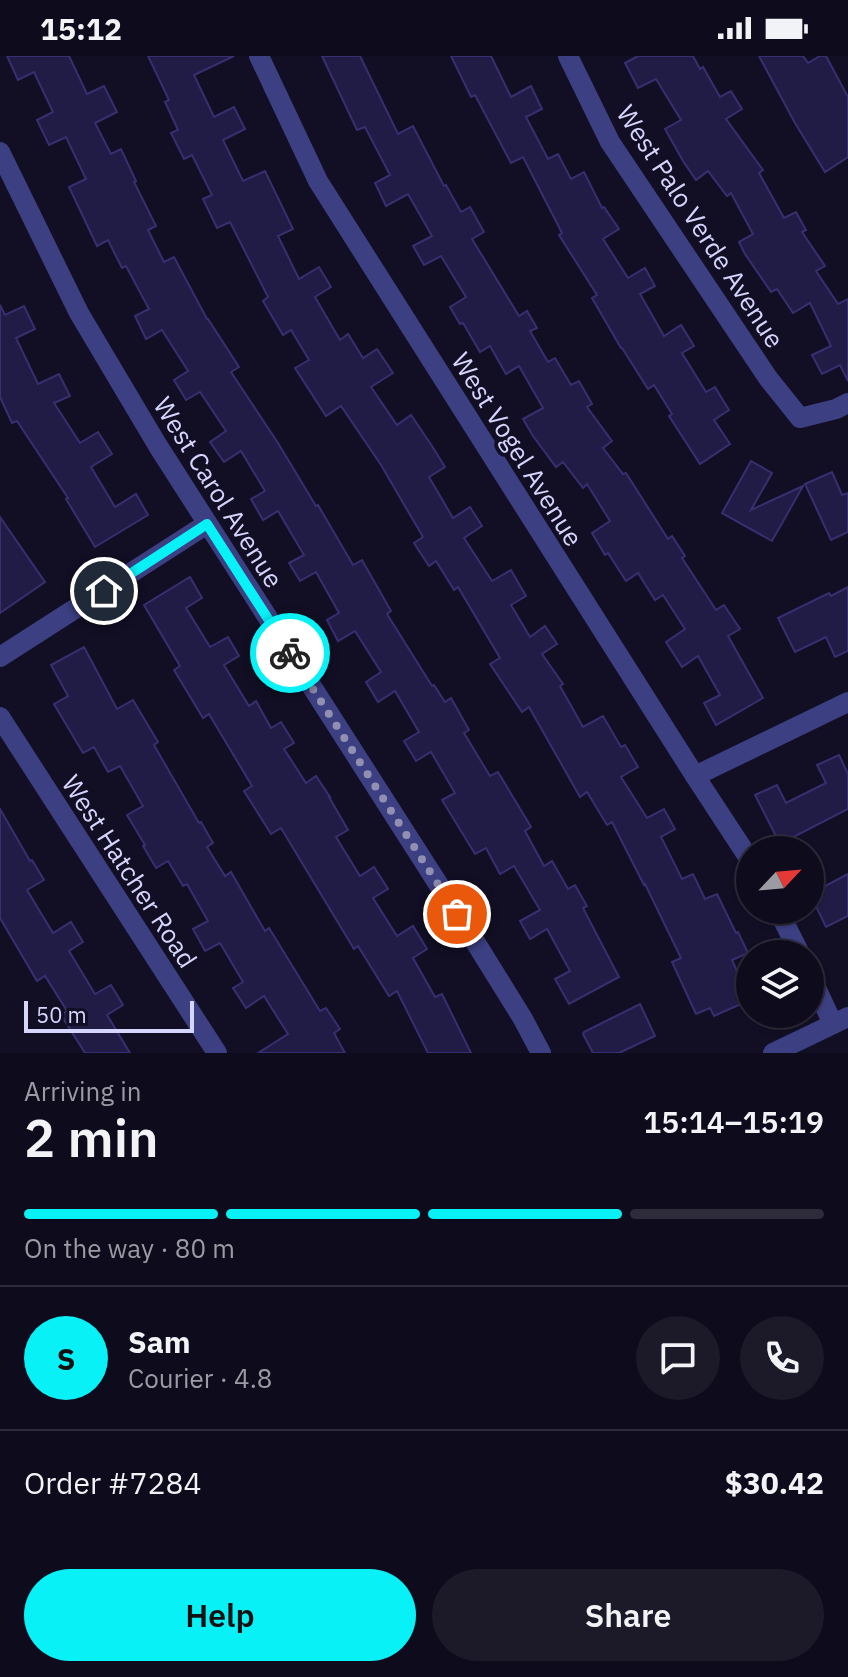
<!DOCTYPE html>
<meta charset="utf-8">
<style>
body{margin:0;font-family:"IBM Plex Sans",sans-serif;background:#1c1929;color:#f1f3f6;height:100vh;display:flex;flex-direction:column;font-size:30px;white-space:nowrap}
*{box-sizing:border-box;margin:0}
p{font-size:26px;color:#9b9ba3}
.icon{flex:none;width:44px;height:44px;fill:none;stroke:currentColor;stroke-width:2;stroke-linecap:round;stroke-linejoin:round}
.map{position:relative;height:997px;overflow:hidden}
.details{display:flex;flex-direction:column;background:#0e0b1c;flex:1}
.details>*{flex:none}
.needle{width:52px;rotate:64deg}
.controls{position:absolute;left:736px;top:780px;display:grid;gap:16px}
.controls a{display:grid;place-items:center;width:88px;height:88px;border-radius:50%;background:#0e0b1c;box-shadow:0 2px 6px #0004,0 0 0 2px #2e2b3b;font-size:40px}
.scale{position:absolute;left:24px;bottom:20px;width:170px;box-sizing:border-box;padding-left:8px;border:4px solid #d6d5fe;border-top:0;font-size:22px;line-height:28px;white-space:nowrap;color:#d6d5fe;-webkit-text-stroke:6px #120f25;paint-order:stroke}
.pin{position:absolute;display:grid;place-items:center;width:68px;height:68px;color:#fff;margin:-34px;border:4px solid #fff;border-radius:50%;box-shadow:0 2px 8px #0007}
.courier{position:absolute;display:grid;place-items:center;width:80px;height:80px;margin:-40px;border:6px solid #08f1f7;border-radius:50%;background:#fff;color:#222;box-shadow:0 2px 10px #0007}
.head em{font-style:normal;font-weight:600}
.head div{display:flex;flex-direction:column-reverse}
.head{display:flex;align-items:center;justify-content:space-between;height:136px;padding:0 24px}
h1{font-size:52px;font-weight:600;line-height:60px}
.bar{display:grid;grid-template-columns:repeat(4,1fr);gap:12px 8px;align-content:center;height:96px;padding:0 24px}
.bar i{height:10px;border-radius:6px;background:#2e2b3b}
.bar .current{background:#08f1f7}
.bar p{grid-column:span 4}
.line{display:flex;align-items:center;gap:20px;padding:0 24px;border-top:2px solid #2e2b3b}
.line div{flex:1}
.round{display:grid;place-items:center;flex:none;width:84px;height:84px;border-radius:42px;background:#1c1929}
.primary-button{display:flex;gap:16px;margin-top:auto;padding:16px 24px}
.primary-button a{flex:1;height:92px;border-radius:48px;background:#08f1f7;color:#111;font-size:32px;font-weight:600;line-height:92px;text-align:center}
.primary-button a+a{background:#1c1929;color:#f1f3f6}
.status{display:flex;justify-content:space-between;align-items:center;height:56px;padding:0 40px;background:#0e0b1c;direction:ltr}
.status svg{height:22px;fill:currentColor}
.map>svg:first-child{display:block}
.building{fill:#211c45;stroke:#372f70;stroke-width:2}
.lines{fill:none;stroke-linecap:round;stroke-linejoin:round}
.minor{stroke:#3c3f82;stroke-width:20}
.tertiary{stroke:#3c3f82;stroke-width:20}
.done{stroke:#9190b2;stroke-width:8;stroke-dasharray:0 14.4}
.route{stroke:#08f1f7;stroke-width:10}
.labels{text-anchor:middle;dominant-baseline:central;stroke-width:8;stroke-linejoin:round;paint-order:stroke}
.street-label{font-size:26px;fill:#d6d5fe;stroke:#120f25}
</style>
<div class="status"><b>15:12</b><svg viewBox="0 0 49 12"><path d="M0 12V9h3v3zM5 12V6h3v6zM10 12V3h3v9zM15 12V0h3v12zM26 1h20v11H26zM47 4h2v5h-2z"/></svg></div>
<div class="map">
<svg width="848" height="997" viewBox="0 0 848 997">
<rect width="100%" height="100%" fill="#120f25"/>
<!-- building -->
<g class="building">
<path d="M7,0h62l18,38 17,-8 13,26 -22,11 16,31 10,-5 15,32 -2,1 22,44 -8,4 16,32 10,-5 33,62h1l31,48 -8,5 47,71 38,63 2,-1 35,60 9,-5 29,51 -4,3 45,72 2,-1 11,17 6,-4 18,32 -5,3 26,43 8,-4 33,55 -6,4 19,35 8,-5 16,28 7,-4 12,21 -4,2 36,69 -50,27 -14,-25 15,-8 -23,-42 -17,10 -10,-18 20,-11 -26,-44 -14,8 -14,-26 -11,6 -33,-54 13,-7 -24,-41 -15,9 -12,-20 15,-9 -24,-41 -17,11 -12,-20 15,-10 -26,-41 -17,10 -11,-21 12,-7 -23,-41 -16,9 -11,-18 15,-8 -26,-44 -15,9 -12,-21 14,-8 -24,-40 -17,11 -14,-20 16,-11 -26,-39 -14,8 -12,-20 14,-9 -26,-41 -16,9 -11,-23 14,-7 -23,-43 -4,2 -14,-28 -11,6 -28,-59 17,-8 -20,-42 -17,8 -12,-25 16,-8 -19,-40 -16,8z"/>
<path d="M148,0h86l-40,19 20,42 20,-10 11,22 -22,11 20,41 22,-10 28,58 -15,7 21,43 20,-12 12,20 -16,10 25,43 8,-6 15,24 14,-9 16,24 -22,14 26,38 14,-10 21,31 13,21 -16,10 24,41 17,-11 12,19 -18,12 28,43 19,-11 15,26 -15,9 19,32 15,-11 12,18 -15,10 21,30 -3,2 23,41 20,-11 18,31 4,-2 13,22 -17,10 26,41 17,-9 11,20 -14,8 21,42 11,-5 12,25 12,-5 19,39 2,-1 10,21 -16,7 18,40 -36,16 -4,-8 -14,6 -24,-52 9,-4 -36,-74 -1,1 -32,-63 -5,3 -20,-33 -7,5 -51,-90 -7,5 -32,-48 10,-6 -42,-71 -4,3 -18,-29 -7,5 -15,-23 9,-6 -42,-72 -40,-59 -15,10 -31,-48 14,-8 -18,-30 -8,5 -20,-34 5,-4 -38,-75 -13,6 -14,-29 9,-4 -20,-40 -8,4 -13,-26 7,-3 -13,-28 4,-2z"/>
<path d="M322,0h38l38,78 15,-8 31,60 2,-1 15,27 9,-5 14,25 -12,7 47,77 8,-5 10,17 -7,3 18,31 7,-4 16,27 8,-4 13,23 -5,3 25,34 -9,7 20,26 3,-1 42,66 4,-3 13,20 -3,2 34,52 8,-5 16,24 -12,7 35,62 -47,27 -12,-22 16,-8 -22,-39 -16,11 -16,-25 19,-13 -22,-34 -8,5 -17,-27 -12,8 -18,-28 -3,2 -13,-22 18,-12 -23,-37 -4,4 -20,-26 -7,5 -23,-31 -10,-17 20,-11 -24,-42 -13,8 -16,-28 -10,6 -17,-29 -3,1 -10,-17 16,-10 -25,-41 -17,9 -11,-19 19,-10 -24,-42 -22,12 -11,-23 15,-8 -25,-48 -8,3z"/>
<path d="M451,0h40l20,41 20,-11 11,23 -16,8 22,42 10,-5 13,25 13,-7 18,36 2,-1 15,22 -16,10 25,39 17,-10 10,18 -15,8 24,42 17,-11 13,21 -12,7 24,39 9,-5 14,23 -15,10 16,24 -30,20 -31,-48 3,-2 -18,-29 -6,4 -26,-41h-1l-29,-50 5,-3 -38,-60 3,-2 -39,-76 -12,6 -36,-68 -4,2z"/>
<path d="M638,0h55l7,13 3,-2 17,30 11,-6 11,18 -16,10 37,51 -4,3 25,45 12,-6 10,18 -4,2 23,34 -9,5 22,33 10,-5v82l-8,-16 -18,9 -10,-19 19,-9 -21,-43 -17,10 -16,-24 -6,3 -26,-38 -6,-12 14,-8 -22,-41 -4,3 -19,-25 -12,9 -13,-19 -18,-32 16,-9 -25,-41 -18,9 -13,-25z"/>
<path d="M759,0h44l5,7 12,-7h6l22,41v60l-23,15 -30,-49z"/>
<path d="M0,249l5,10 19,-9 11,23 -19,9 22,46 21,-10 11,22 -16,7 26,40 18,-11 14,22 -21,13 24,40 21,-13 12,21 -53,32 -29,-48 2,-1 -51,-77 -5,2 -12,-26z"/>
<path d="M751,405l21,12 -21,37 52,-24 -31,55 -50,-28z"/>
<path d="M832,416l10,23 6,-2v39l-17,8 -26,-56z"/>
<path d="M0,461l45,65 -45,31z"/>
<path d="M190,521l12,21 -16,10 24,39 18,-10 11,19 -15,9 25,41 7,-5 15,27 10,-6 13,21 -10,6 22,34 10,-7 14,21h-1l19,33 -12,7 24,39 14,-9 14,22 -15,9 24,38 16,-10 14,23 -14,9 22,39 7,-3 29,59h-43l-31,-62 -8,5 -31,-50 -4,3 -73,-121 -10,6 -27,-43 8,-5 -43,-72 -6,4 -29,-48 6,-4 -36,-61z"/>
<path d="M848,531v64l-13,6 -9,-20 -31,15 -17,-34 51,-25 2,3z"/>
<path d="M84,591l33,62 16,-9 25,42 -4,3 45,78 2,-1 12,21 -6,4 18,29 6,-4 34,59 4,-3 51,83 6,-3 14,21 -6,4 11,20h-87l30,-19 -24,-38 -18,12 -13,-20 10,-6 -23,-39 -15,8 -12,-22 15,-8 -21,-37 -4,2 -15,-25 -12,7 -13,-22 2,-1 -18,-30 16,-9 -23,-40 -12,6 -14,-25 -11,6 -29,-49 14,-8 -17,-31z"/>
<path d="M839,699l9,19v35l-68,35 -25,-49 22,-10 9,18 40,-20 -9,-18z"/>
<path d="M0,753l30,52 2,-1 12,20 -17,10 26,43 18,-11 12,20 -14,9 26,43 16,-9 12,20 -16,10 23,38h-45l-24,-38 6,-4 -22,-35 -8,5 -37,-63z"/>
<path d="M848,818v42l-22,11 -16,-33z"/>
<path d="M640,948l15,32 -36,17h-26l-10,-19 1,-2z"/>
</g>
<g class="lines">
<!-- minor -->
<g class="minor">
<path d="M259,0l59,125 377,595 55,84"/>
<path d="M568,0l42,86 158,236 32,40 36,-9 12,-6"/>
<path d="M0,96l79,161 79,133 316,494 49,79 18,34"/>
<path d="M0,601l207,-133"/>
<path d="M0,661l217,336"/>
<path d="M695,720l153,-74"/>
<path d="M778,854l22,44"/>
<path d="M810,919l23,49"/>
</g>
<!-- tertiary -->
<path class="tertiary" d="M773,997l75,-36"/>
</g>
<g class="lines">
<!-- done -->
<path class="done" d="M290,597l167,261"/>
<!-- route -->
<path class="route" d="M104,535l103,-67 83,129"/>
</g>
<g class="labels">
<!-- street labels -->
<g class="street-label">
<text transform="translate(701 170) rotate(57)">West Palo Verde Avenue</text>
<text transform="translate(518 393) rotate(58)">West Vogel Avenue</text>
<text transform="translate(219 436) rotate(58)">West Carol Avenue</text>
<text transform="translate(130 815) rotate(57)">West Hatcher Road</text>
</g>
</g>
</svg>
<div class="controls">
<a><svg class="needle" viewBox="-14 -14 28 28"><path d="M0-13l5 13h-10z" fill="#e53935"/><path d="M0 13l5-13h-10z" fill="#9b9ba3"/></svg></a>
<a><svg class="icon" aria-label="layers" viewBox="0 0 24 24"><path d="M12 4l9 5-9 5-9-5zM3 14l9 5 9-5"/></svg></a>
</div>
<div class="scale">50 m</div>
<div class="pin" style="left:457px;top:858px;background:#ea580c"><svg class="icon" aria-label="bag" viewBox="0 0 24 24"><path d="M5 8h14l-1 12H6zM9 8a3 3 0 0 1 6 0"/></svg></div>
<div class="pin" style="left:104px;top:535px;background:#1f2937"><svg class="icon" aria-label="home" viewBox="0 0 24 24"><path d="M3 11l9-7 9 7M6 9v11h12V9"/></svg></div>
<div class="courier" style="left:290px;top:597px"><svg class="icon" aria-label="bike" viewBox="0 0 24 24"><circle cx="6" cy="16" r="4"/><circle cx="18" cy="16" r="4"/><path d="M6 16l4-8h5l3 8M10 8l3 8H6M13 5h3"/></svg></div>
</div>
<section class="details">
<div class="head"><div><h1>2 min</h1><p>Arriving in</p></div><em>15:14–15:19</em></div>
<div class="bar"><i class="current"></i><i class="current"></i><i class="current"></i><i></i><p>On the way · 80 m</p></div>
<div class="line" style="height:144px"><b class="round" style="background:#08f1f7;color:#111">S</b><div><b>Sam</b><p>Courier · 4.8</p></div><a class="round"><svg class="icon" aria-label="chat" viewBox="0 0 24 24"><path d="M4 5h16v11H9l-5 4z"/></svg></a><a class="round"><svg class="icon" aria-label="phone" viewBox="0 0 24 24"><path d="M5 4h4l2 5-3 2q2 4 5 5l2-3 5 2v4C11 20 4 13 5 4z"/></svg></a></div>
<div class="line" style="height:104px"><div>Order #7284</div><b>$30.42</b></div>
<div class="primary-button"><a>Help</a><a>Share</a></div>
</section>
